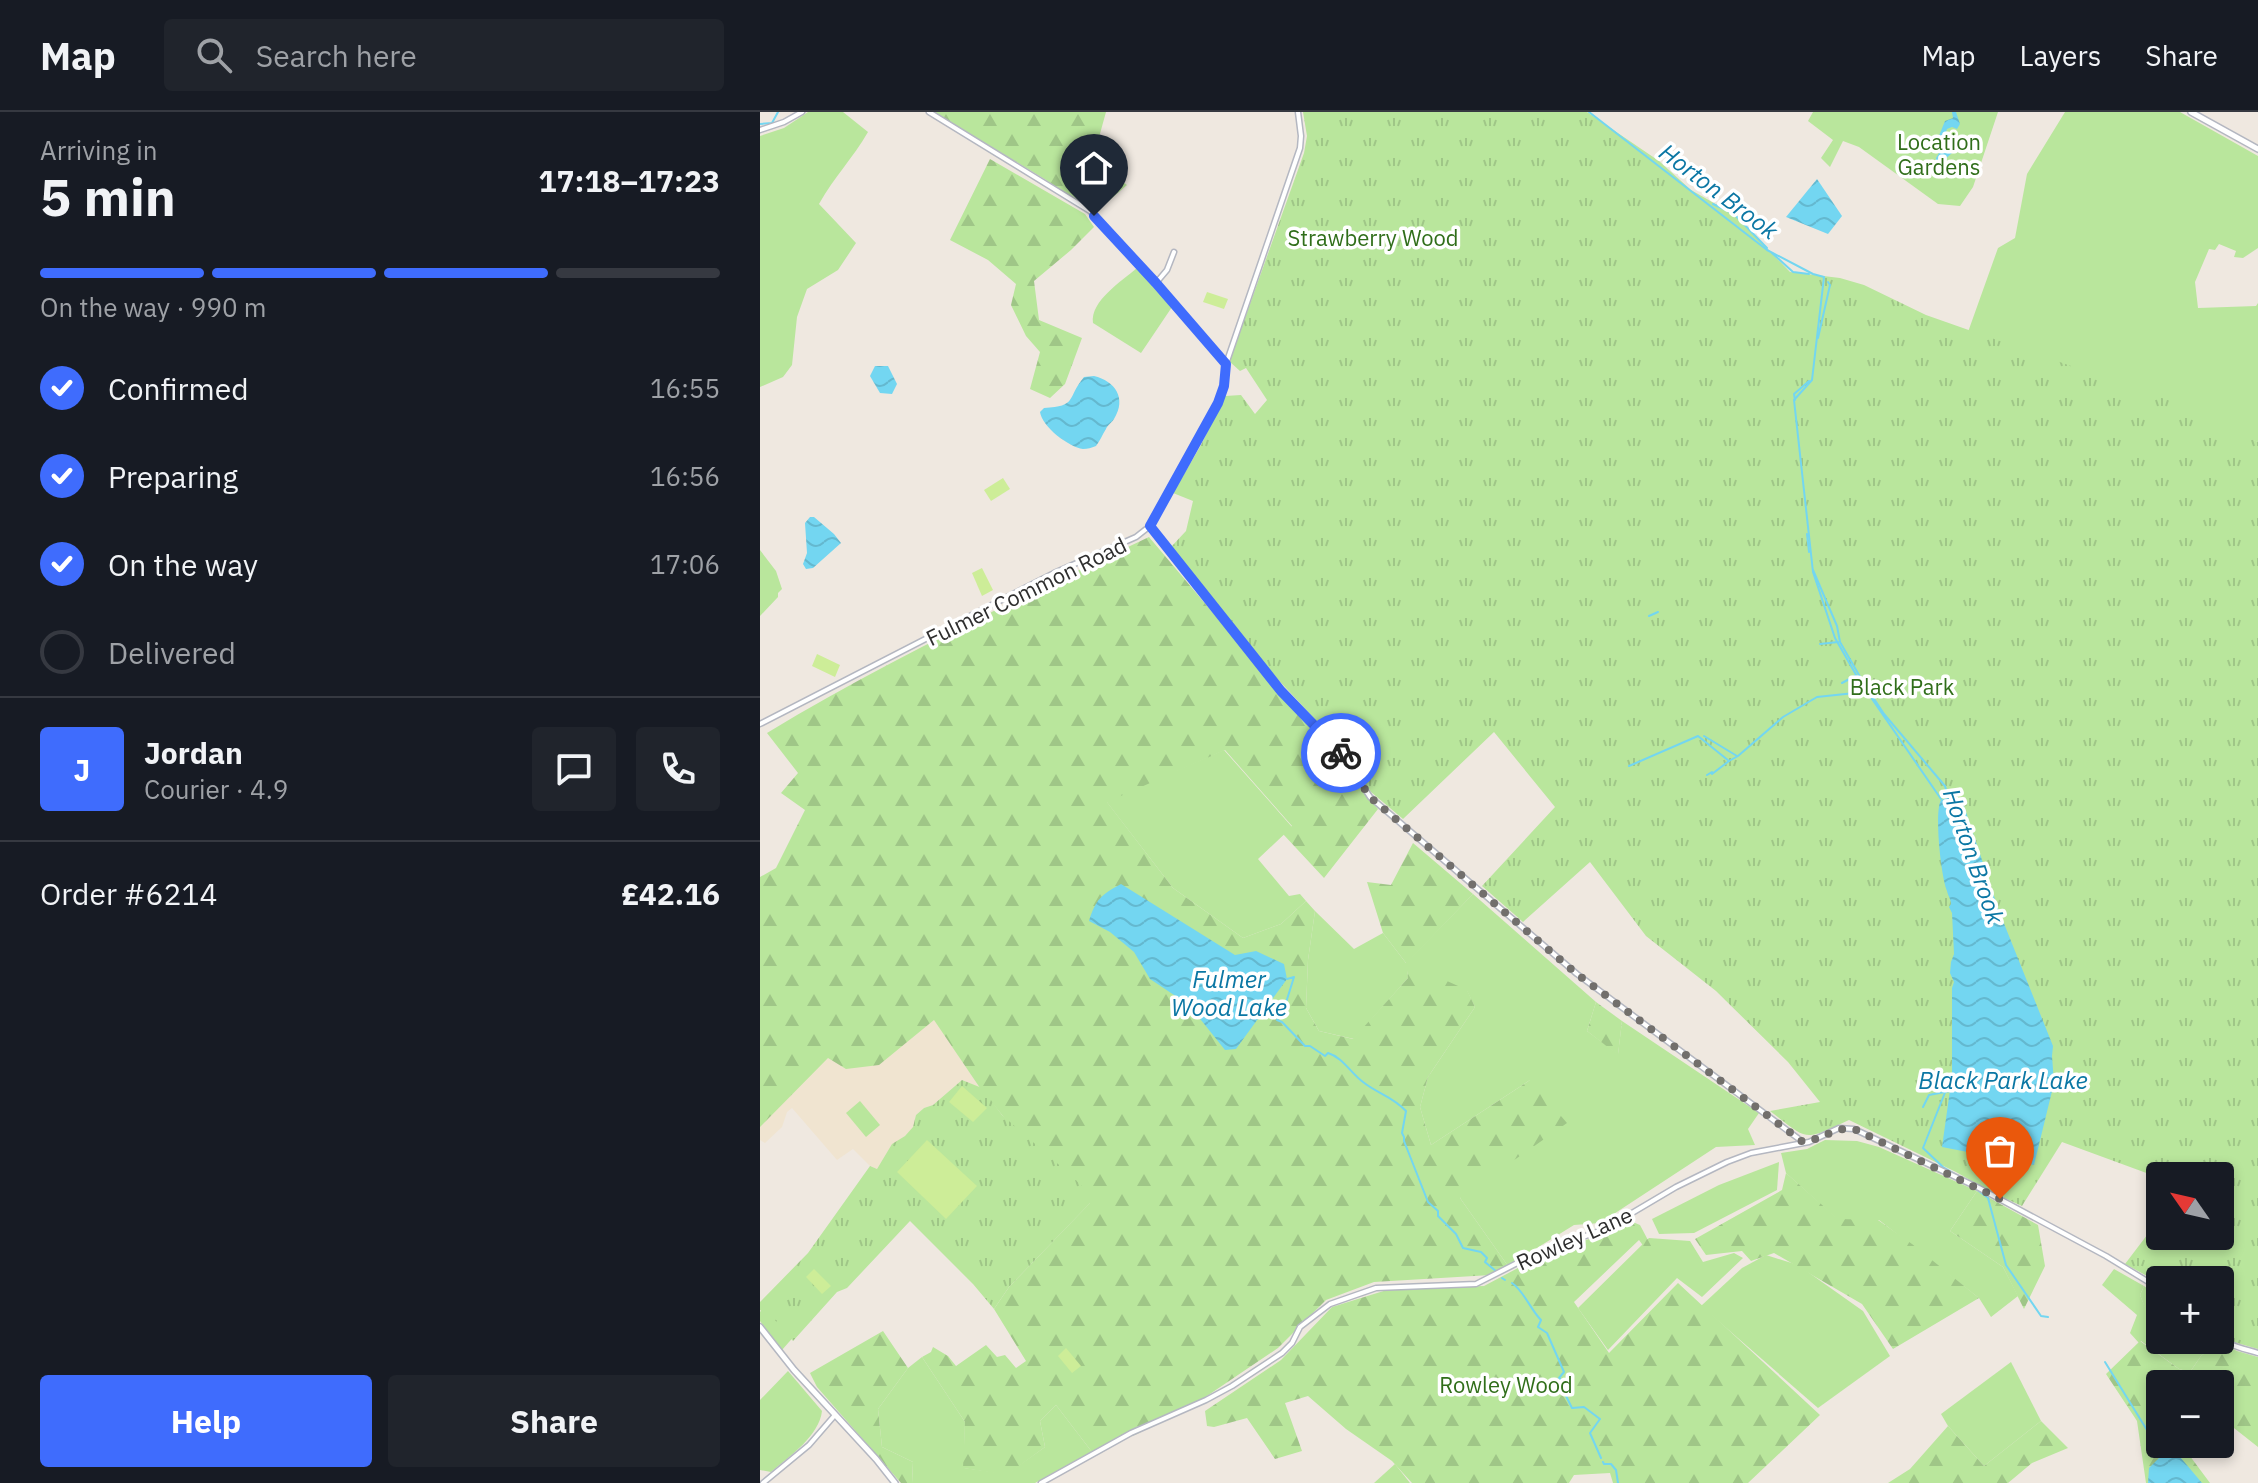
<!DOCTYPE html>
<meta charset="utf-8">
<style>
body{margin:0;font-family:"IBM Plex Sans",sans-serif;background:#20242c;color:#f1f3f6;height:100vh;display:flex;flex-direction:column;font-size:30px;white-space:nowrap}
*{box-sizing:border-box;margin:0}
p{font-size:26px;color:#9ea1a6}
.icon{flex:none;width:44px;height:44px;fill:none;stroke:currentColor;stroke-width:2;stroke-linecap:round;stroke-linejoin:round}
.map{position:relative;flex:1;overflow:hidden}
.panel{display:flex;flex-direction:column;background:#171b24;width:760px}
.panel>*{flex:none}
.needle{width:52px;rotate:304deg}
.fabs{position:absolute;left:1386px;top:1050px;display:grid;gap:16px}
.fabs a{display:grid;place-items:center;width:88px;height:88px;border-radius:8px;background:#171b24;box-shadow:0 4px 12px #0003;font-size:40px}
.pin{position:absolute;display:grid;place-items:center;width:68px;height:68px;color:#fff;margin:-82px -34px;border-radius:50% 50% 50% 0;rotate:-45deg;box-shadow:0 0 8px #0007}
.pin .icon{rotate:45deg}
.courier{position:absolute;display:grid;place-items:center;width:80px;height:80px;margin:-40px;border:6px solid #3f6cfd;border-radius:50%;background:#fff;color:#222;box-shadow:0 2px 10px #0007}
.head em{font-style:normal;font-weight:700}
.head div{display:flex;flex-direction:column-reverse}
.head{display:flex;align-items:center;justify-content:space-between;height:136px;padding:0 40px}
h1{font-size:52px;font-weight:700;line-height:60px}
.bar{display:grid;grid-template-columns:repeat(4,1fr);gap:12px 8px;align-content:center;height:96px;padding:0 40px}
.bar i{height:10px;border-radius:6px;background:#363941}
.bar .on{background:#3f6cfd}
.bar p{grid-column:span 4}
.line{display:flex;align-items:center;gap:20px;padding:0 40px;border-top:2px solid #363941}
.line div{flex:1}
.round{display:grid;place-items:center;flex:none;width:84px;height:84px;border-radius:8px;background:#20242c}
ol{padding:0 40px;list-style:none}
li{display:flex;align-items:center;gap:24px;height:88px}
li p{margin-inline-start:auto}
li .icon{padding:8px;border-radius:50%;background:#3f6cfd;color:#fff;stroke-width:4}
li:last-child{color:#9ea1a6}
li i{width:44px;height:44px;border:4px solid #363941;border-radius:50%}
.button{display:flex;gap:16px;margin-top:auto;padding:16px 40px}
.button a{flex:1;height:92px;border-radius:8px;background:#3f6cfd;color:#fff;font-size:32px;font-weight:700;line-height:92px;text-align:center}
.button a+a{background:#20242c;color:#f1f3f6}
header{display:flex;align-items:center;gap:48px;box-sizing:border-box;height:112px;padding:0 40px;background:#171b24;border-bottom:2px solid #363941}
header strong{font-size:38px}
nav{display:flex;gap:44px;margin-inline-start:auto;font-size:28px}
.search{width:560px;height:72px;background:#20242c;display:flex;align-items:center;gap:20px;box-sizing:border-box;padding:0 28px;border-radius:8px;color:#9ea1a6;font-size:30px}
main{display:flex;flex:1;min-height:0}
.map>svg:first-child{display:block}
.education{fill:#f0e4d0}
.grass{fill:#b9e69c}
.forest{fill:url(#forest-firs)}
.park{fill:url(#park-tufts)}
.pitch{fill:#cded98}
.water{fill:url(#water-waves)}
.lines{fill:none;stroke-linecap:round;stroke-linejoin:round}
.stream{stroke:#73d6f1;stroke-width:2}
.street-casing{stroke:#b4b7c1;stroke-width:7}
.secondary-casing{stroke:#b4b7c1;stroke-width:8}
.street{stroke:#fff;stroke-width:4}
.secondary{stroke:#fff;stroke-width:5}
.done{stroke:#726f6c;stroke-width:8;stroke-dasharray:0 14.4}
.route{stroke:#3f6cfd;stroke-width:10}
.labels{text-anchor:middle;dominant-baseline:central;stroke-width:7;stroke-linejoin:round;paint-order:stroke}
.park-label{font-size:22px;fill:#306e1a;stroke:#fff}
.street-label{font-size:22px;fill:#2e2e2e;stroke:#fff}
.water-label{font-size:24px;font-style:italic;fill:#0b77a4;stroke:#fff}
</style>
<header>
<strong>Map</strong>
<div class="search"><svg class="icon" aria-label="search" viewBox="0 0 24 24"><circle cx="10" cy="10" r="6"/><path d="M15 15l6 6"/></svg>Search here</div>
<nav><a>Map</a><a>Layers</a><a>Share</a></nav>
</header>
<main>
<section class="panel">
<div class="head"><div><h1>5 min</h1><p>Arriving in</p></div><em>17:18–17:23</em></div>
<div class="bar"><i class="on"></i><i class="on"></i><i class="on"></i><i></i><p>On the way · 990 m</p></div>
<ol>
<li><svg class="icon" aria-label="check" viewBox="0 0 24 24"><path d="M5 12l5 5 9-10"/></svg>Confirmed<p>16:55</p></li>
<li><svg class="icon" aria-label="check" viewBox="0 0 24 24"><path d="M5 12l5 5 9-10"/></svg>Preparing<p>16:56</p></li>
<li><svg class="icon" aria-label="check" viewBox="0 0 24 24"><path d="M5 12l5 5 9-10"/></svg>On the way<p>17:06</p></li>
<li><i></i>Delivered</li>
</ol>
<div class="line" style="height:144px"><b class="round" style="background:#3f6cfd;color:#fff">J</b><div><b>Jordan</b><p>Courier · 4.9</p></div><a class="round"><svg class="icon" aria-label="chat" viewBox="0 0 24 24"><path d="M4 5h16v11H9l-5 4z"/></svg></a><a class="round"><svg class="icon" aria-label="phone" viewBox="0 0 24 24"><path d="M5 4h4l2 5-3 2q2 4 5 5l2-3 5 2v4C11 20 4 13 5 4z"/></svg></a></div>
<div class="line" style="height:104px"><div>Order #6214</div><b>£42.16</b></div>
<div class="button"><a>Help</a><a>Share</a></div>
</section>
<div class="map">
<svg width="1498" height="1371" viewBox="0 0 1498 1371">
<defs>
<pattern id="forest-firs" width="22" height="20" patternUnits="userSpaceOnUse" patternTransform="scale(2)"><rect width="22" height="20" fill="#b9e69c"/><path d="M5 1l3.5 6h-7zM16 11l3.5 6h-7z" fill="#9fc687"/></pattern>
<pattern id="park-tufts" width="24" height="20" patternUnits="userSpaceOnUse" patternTransform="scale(2)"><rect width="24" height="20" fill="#b9e69c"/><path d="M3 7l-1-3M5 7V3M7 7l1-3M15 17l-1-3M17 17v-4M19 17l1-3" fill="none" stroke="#9fc687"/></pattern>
<pattern id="water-waves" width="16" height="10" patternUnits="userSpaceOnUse" patternTransform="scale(2)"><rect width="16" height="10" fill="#73d6f1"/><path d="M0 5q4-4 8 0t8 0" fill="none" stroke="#64b8cf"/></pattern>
</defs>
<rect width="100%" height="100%" fill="#efe8e0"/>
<!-- education -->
<path class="education" d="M174,907l46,69 -18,-8 -29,25 -9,3 -8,7 -2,12 -9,9 -13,9 -15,24 -7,-3 -17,-17 -16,11 -45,-52 -5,4 -5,15 -17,16 -5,-3v-69l36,-33 50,30z"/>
<!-- grass -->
<g class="grass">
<path d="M48,0h35l25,20c-15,26 -34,45 -49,72l37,39 -18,27 -31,19 -10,28 -5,48 -9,12 -23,10v-251l24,-8z"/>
<path d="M1053,0h185l-25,75 -13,19 -22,-2 -79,-57 -16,-6 -13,26 -9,-9 12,-18 -25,-19z"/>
<path d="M1305,0h115l78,44v92l-15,10 -9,-1 2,-6 -17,-7 -4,6 -6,-1 -14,33 3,26 58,-2 2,-3v139l-206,-79 12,2 -96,-33 30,-84 17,-10 12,-64z"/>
<path d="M377,156l35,39 -31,46 -48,-30c-3,-22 29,-42 44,-55z"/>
<path d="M0,438l16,21 6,18 -4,4v4l-18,19z"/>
<path d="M464,638l68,77 -34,32 31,37 11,-2 6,7 -25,23 -38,14 -70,-50 -67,-87z"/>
<path d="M713,782l123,108 -9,29 31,23 4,-33 137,92 -11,16 7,16 -39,2 -116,76 -26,2 -66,41 -48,-68 70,-118 -99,65 -11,-38 8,-30 47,-70 -8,-16 -60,-27 1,14 -54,61 -35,-8 -13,-23 2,-48 7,-49 39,38 29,-16 23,30z"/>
<path d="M100,989l20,24 -14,12 -20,-24z"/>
<path d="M1065,1028l32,1 22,6 98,44 -27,40 53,36 15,29 -27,21 -12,-19 -100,-78h-41l-52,-47 -5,-20 26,-4z"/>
<path d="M1019,1050l-2,28 -83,43 -35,1 -7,-15 67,-34z"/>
<path d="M889,1126l41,3 13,21 31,-9 9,5 -41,39 -25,-19 -69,72 -30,-42z"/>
<path d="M1006,1143l32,10 65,46 27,45 -72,52 -117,-102 41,-38z"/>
<path d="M1354,1157l30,17 -4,9 11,27 9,-6v24h57l2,2 -18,14 -11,16 -11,-3 -38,-28 -2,2 -9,-10 7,-18 -35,-30z"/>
<path d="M13,1184l38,21 -29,33 -22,-29v-9z"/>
<path d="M162,1245l43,65 -1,46 43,6 38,-27 -5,-26 16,-16 36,47 -57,31h-123l1,-21 -31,-15 -4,-38 30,-41z"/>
<path d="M1251,1250l30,59 -57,45 -36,-40 -7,-12z"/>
<path d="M28,1259l34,40c-3,25 -32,45 -51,61l-11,-2v-70z"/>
<path d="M635,1352l15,19h-36z"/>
</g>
<!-- forest -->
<g class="forest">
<path d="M174,0h172l-13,47 34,26 -32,28 -7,-9 -20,-8 -22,-16z"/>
<path d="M230,47l95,55 9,13 -23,23 -37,31 5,39 43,18 -17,46 -15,14 -20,-9 10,-37 -14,-16 -15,-31 5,-21 -28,-24 -38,-20z"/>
<path d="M389,425l229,272 -54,69 -41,-44 9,-8 -67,-76 -118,52 66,86 70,50 38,-14 25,-23 9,10 -7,49 -2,48 13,23 34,8 55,-61 -2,-15 -23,-30 -16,-51 24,3 22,-42 60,51 -66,69 60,27 8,17 -47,70 -8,30 11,38 99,-65 37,43 -107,75 48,68 -17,9 -117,7 -48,18 -48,48 -77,52 -64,34 -45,18 -36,-47 -16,16 5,26 -38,28 -44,-7 2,-46 -43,-65 9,-5 2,-5 15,9 8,10 30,-21 11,12 8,-2 11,13 10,-7 -32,-52 15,-22 81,-84 -93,-90 10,8 -27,-33 -46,-68 -55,45 -33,4 -18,-11 -68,69v-250l16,-9 29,-58 -24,-17 17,-20 -31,-40c122,-74 253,-135 382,-196z"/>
<path d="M836,890l26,19 -4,34 -31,-24z"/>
<path d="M1026,1061l52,46 40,1 34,24 67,54 -86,51 -31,-45 -88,-51 -23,8 -9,-10 -36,4 -11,-16 87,-49z"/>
<path d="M1217,1079l61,34 7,41 -21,43 -21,-42 -53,-36z"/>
<path d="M868,1108l12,5 20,38 -2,3 -19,-26 -65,62 35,51 69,-70 142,132 -72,68h-135l-3,-10 -36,2 -5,8h-157l-20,-22 -46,-32 -38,-33 -23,7 17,48 -27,8 -28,-41 -33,9 -7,-1 -2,-15 76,-51 51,-53 58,-18 94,-3 66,-35 49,-15z"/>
<path d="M1384,1174l16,11v19l-10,6 -10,-27z"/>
<path d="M123,1219l25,37 -30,41 4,38 31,15 -1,21h-11l-84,-96 -7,-14z"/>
<path d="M1380,1229l39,28 11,3 11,-16 18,-14 18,9 21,6v90l-38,-30v-33h-60v60h21l29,39h-64l-9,-62 -31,-47z"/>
<path d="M1281,1309l27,27 -36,15 -24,20h-120l22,-14 38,-43 36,40z"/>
</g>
<!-- park -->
<g class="park">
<path d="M543,0h284l72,49 32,29 44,25 55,57 50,6 24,7 62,30 253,89 79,38v907l-28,-8 -10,-13v-48h-60v3l-35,-19 35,-46v18h60v-60h-60v2l-98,-36 -40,64 -31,-14 -35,-20 -107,-52c-46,21 -39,22 -79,-9l50,-9 -32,-40 -72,-71 -70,-55 -56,-74 -67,60 -41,-36 73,-79 -61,-75 -91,87 -32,-27 -31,-46 -69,-74 -100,-125 15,-16 7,-30 -20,-8 28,-48 24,-49 16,-1 14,19 12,-14 -21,-32 -6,3 -10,-9 1,-5 73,-204 3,-17z"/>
<path d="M202,968l20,8 20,27 72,63 20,21 -85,88 -15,22 -21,-25 -63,-63 -63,67 -10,4 -44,49 -19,-22 -14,-9v-8l48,-49 62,-87 7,3 15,-25 13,-8 8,-9 3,-12 8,-7 9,-3z"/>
</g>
<!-- pitch -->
<g class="pitch">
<path d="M447,180l21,7 -4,10 -21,-7z"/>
<path d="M243,366l7,11 -19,12 -7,-11z"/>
<path d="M222,456l11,22 -11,6 -10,-23z"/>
<path d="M57,542l23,11 -5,12 -23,-11z"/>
<path d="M202,974l25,22 -14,14 -24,-20z"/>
<path d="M167,1028l50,46 -31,33 -49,-47z"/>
<path d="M54,1157l17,17 -9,8 -16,-17z"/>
<path d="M306,1236l15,18 -9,7 -14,-17z"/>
</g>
<!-- water -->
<g class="water">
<path d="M1192,0h4l4,12 -3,5 -5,-2 -5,2 -2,6 7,12v6l-10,9 5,8v6l-3,1 -9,-5 1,-14 5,-8 -5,-7 9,-22 8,-3z"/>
<path d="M1057,67l25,37 -14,18 -42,-17z"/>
<path d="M115,254h13l9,18 -5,10 -12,-1 -10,-17z"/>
<path d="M334,264c21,5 33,22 20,43 -2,3 -7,7 -8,10 -4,6 -6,12 -10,17 -5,2 -8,3 -13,3 -14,-2 -41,-22 -43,-37l4,-4c34,-2 22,-9 40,-31z"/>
<path d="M50,405h4l20,17 7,9 -28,25 -7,1 -3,-5 4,-11 -2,-30z"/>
<path d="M1195,683l8,8 36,108 54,135 -1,10 2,27 -20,82 -92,-18 10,-71v-88l2,-6 -4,-9 1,-11 3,-8 -2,-41 -3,-6 2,-3c0,-5 -3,-8 -4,-13 -6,-14 -13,-79 -6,-91z"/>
<path d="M361,772l114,71 21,-4 28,13 3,15 -51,70 -11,1 -36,-45 -39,-26 -16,-27 -24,-20 -21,-11c7,-22 12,-26 32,-37z"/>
<path d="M1405,1340l16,6 21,25h-54l1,-15z"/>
</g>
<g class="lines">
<!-- stream -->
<g class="stream">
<path d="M829,0l178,138 46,24 11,3 -12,103 -18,20 19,172 22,66 24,42 82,119"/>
<path d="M0,12l12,-1 6,-11"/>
<path d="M953,92l21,10 33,34"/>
<path d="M1012,141l21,19 16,2"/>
<path d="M1058,226l12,-53 -2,-3"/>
<path d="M1035,288l-1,-6 15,-13"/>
<path d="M1047,422l2,18"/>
<path d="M1053,458l24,56 3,16 23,40 21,32 61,72 3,10"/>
<path d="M889,504l9,-4"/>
<path d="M1060,532l18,-2"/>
<path d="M1082,571l13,-7"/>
<path d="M944,624l33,20"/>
<path d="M869,654l69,-30 31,25"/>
<path d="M947,663l5,-3v2l17,-13 9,-5 45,-39 34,-20 47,-5"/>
<path d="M527,867l7,-2 -10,32 -7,11 5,2 23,24h5l15,10 3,-3c14,4 23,20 35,29 15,12 29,14 43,29l-4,22 2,4v4l24,61 10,9v5l18,18 7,14 18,4 6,6 -2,4 12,10"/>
<path d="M1193,973l-7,5 -23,58 20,19 17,10"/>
<path d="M1163,995l6,-12 21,-4"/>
<path d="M1215,1076l13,10 18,67 35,51 7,1"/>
<path d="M742,1166l3,2"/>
<path d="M752,1171c12,8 18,26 29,37l-3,7 9,6 17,39 -5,6 7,6 -3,6 9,18 12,-1 16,12 -10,14 11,25"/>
<path d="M1345,1250l58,94"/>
<path d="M843,1350l1,2h7l5,6 2,13"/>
</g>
<defs>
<g id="street">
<path d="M169,0l161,99 136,153"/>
<path d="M0,18l24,-8 18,-10"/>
<path d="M396,171l11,-13 7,-18"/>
<path d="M390,414l131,165 59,60 30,46 207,177 226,168"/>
<path d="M0,612l294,-151 82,-36 14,-11 68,-123 6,-17 2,-22 74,-216 1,-12 -3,-24"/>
<path d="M1460,1219c5,16 23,17 38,22"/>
<path d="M3,1371l46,-38 26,-30"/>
<path d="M281,1371l90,-50 75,-33 26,-14 50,-33 10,-10 8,-16 30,-23 46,-16 100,-4 59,-30 70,-25 71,-42 51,-25 24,-9 58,-11 30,-14 15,1 125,59 127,68 54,33"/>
</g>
<g id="secondary">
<path d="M1431,0l67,37"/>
<path d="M0,1215l34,43 82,89 19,24"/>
</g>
</defs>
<!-- street casing -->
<use href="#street" class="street-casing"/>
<!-- secondary casing -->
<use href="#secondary" class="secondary-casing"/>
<!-- street -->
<use href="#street" class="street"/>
<!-- secondary -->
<use href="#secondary" class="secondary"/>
</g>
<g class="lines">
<!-- done -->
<path class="done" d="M581,641l29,44 207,177 226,168c19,-2 32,-16 51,-13l146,70"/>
<!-- route -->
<path class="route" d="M334,104l62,67 70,81 -2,22 -6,17 -68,123 131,165 60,62"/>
</g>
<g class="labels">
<!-- park labels -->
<g class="park-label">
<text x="1179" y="29">Location<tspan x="1179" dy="25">Gardens</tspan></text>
<text x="613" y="125">Strawberry Wood</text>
<text x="1142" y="574">Black Park</text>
<text x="746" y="1272">Rowley Wood</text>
</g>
<!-- street labels -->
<g class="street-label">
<text transform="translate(266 479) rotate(-26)">Fulmer Common Road</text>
<text transform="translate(814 1126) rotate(-24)">Rowley Lane</text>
</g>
<!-- water labels -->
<g class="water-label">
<text transform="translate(959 79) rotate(37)">Horton Brook</text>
<text transform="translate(1214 744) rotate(71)">Horton Brook</text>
<text x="469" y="867">Fulmer<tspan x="469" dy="28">Wood Lake</tspan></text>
<text x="1243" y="968">Black Park Lake</text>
</g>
</g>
</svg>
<div class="fabs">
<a><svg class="needle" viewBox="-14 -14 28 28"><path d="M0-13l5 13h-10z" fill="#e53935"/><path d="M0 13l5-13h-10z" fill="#9ea1a6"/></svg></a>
<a>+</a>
<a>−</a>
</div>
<div class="pin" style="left:1240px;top:1087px;background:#ea580c"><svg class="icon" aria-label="bag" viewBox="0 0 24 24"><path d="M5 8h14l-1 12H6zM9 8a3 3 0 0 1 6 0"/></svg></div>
<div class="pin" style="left:334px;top:104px;background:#1f2937"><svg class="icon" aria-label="home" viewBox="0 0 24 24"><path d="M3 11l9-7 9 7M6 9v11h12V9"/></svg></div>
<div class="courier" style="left:581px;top:641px"><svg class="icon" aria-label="bike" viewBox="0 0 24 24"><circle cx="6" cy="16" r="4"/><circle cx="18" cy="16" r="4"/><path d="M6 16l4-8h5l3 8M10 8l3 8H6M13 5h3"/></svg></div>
</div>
</main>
